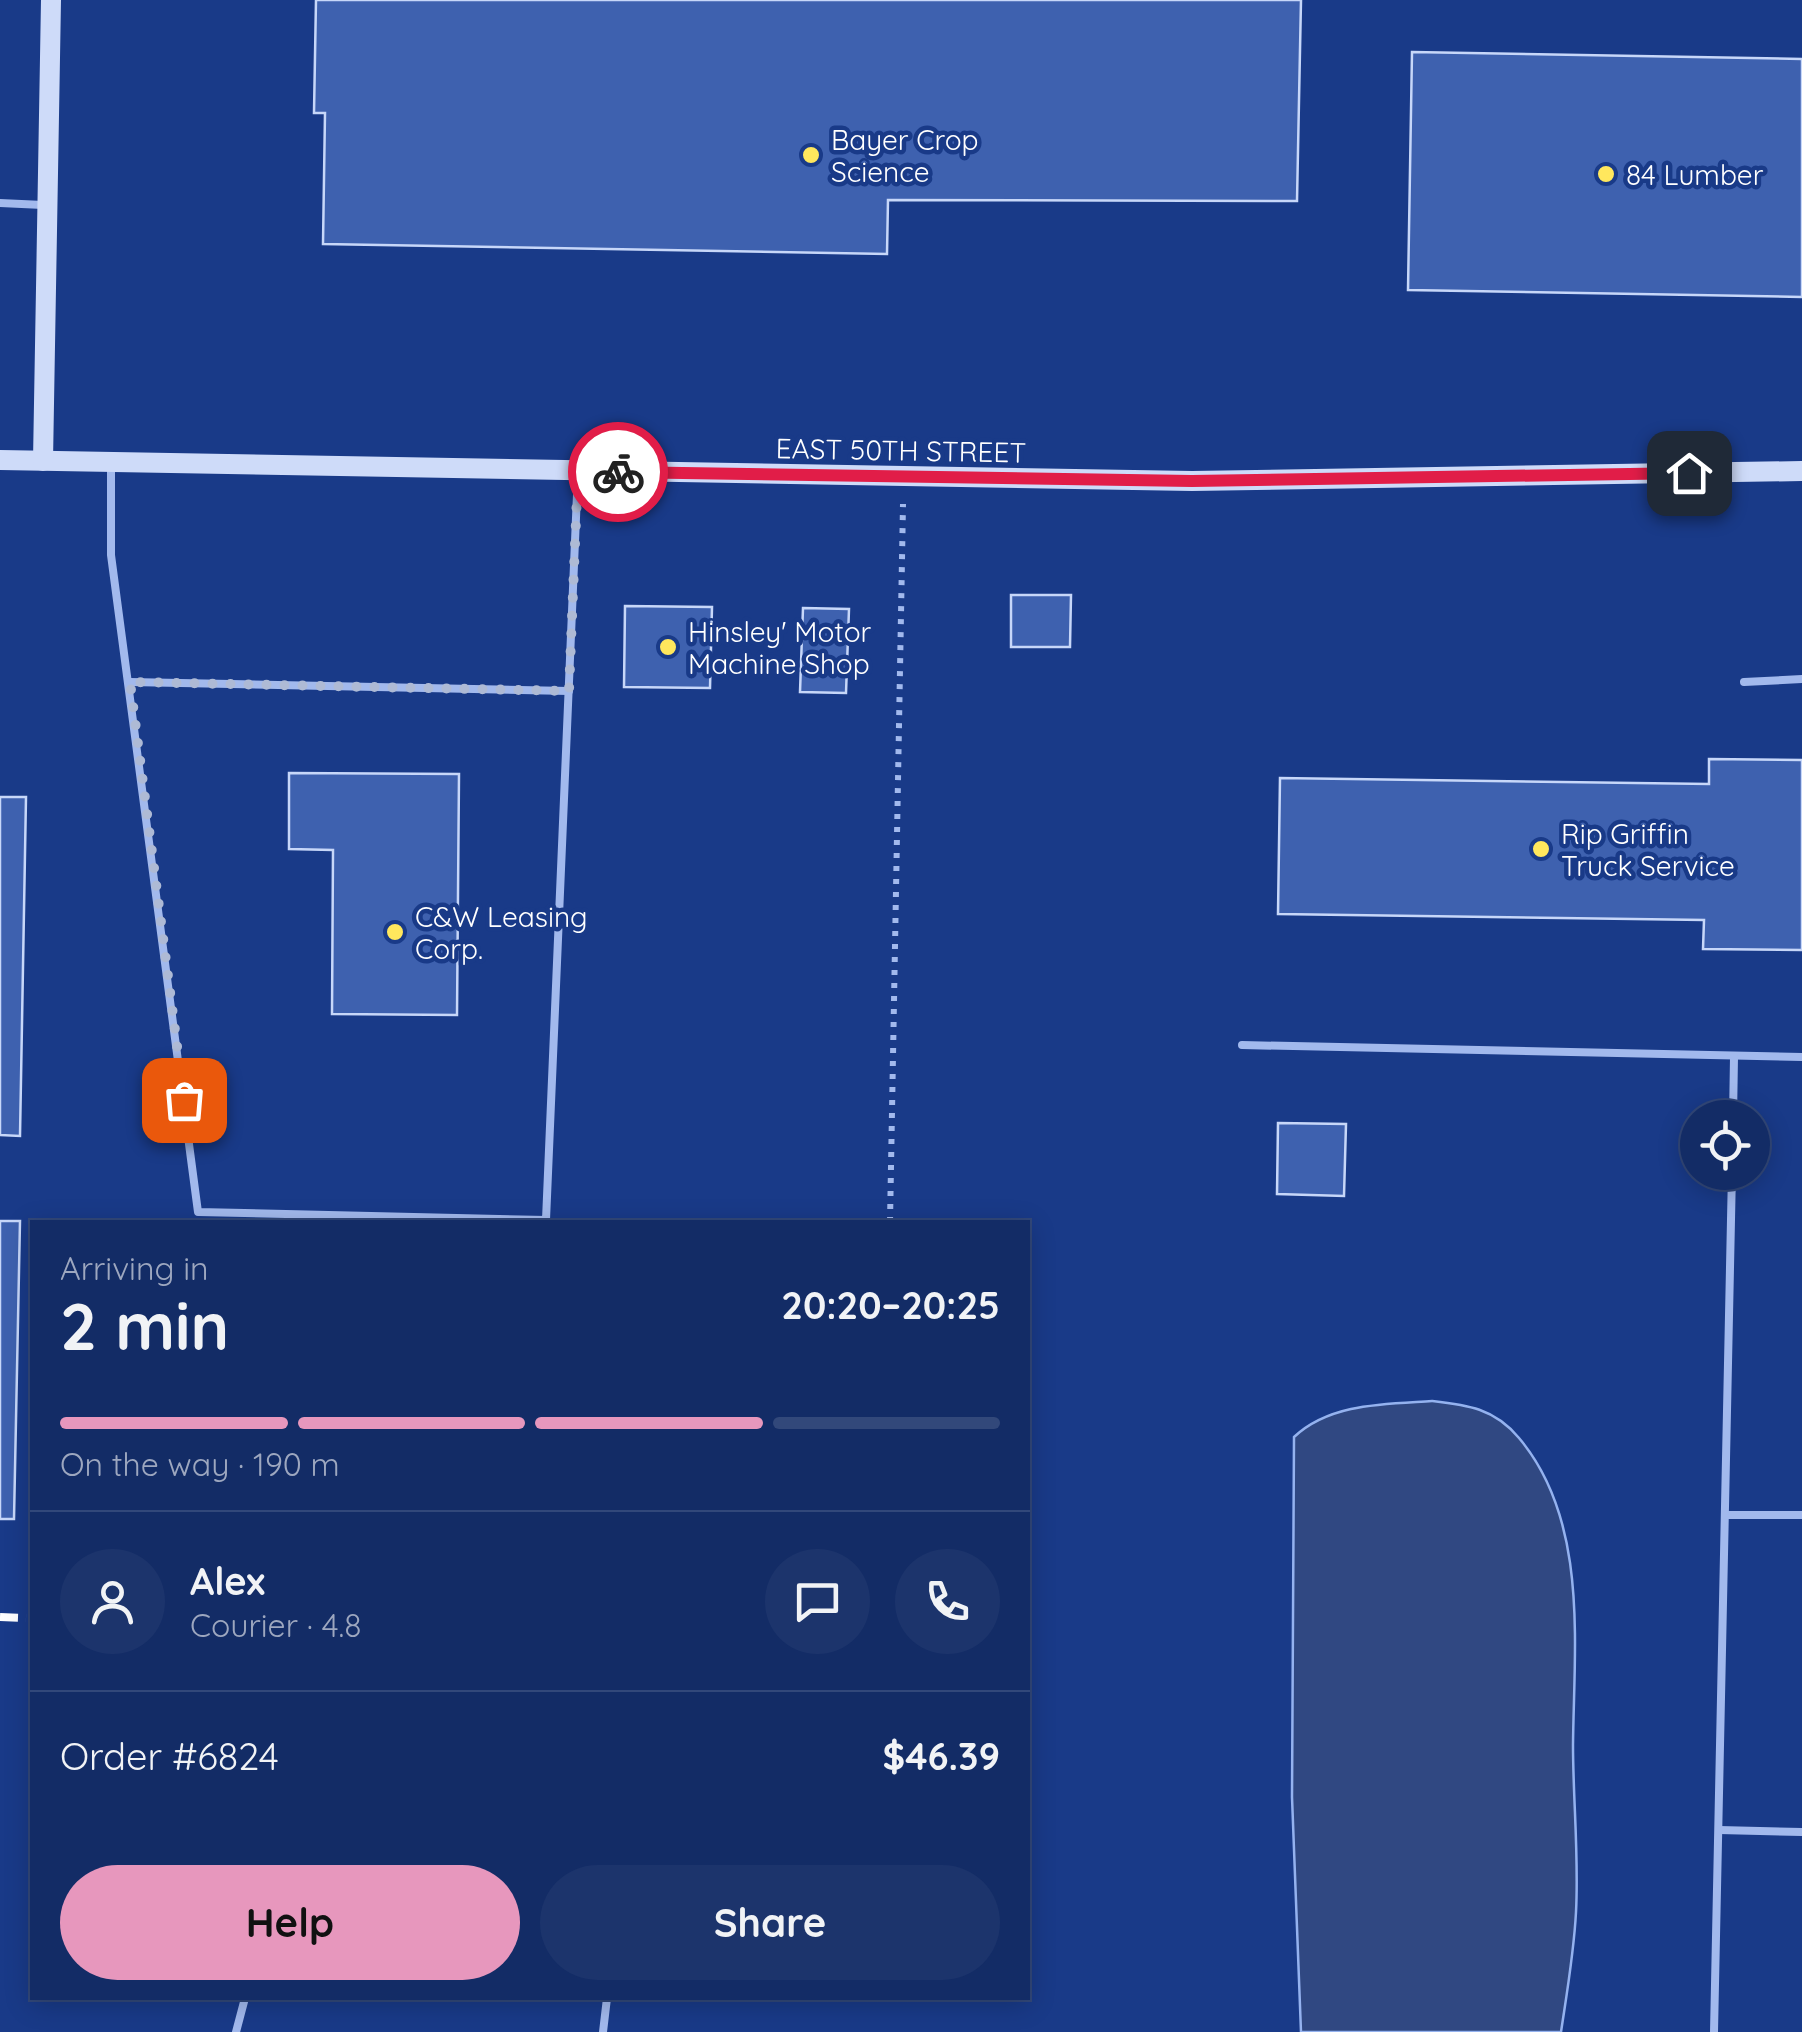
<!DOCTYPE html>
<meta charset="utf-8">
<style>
body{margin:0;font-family:Quicksand,sans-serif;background:#1c346c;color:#f1f3f6;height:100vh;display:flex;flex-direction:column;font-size:38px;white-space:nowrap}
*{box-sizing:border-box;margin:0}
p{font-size:32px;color:#9da7bf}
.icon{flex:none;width:55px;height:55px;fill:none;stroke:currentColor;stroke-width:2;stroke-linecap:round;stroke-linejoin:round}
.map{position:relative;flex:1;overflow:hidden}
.sheet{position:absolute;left:30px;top:1220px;width:1000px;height:780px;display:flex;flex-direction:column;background:#132c66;border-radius:0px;box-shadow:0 5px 25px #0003,0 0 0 2px #32487a}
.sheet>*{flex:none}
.tools{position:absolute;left:1680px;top:1100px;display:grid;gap:20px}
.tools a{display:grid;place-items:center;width:90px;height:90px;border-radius:50%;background:#132c66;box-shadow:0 5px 25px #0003,0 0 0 2px #32487a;font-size:50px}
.pin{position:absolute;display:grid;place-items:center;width:85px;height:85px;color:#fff;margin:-42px;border-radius:20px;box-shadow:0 5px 15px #0006}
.courier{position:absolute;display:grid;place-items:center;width:100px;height:100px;margin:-50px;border:8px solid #e11d48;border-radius:50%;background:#fff;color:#222;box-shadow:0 2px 12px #0007}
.overview em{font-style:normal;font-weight:700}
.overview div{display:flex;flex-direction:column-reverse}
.overview{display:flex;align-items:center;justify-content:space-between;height:170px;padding:0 30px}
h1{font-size:65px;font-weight:700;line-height:75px}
.bar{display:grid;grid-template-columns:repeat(4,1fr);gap:15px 10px;align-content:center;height:120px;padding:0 30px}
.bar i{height:12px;border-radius:8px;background:#32487a}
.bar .active{background:#e797bd}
.bar p{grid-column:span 4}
.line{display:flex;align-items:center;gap:25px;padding:0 30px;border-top:2px solid #32487a}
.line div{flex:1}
.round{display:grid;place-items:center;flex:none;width:105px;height:105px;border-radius:52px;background:#1c346c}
.button{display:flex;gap:20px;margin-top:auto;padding:20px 30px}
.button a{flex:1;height:115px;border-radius:60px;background:#e797bd;color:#111;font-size:40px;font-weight:700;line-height:115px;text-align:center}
.button a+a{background:#1c346c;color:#f1f3f6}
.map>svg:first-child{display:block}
.water{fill:#304882;stroke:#94b2ef;stroke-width:2.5}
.building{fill:#3e61af;stroke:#c7d7f9;stroke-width:2.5}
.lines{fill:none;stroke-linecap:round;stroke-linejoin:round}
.path{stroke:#a2b9ed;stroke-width:6;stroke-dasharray:5 8;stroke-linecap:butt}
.lane{stroke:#a2b9ed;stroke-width:8}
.secondary{stroke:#cedbf9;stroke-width:20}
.rail{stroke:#fff;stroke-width:8;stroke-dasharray:18 8;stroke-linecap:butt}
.done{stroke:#aebad5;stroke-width:10;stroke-dasharray:0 18}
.route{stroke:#e11d48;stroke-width:12}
.poi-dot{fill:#ffe75d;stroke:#193a88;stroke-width:4}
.labels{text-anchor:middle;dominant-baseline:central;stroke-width:9;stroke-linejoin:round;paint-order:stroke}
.poi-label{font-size:28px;fill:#fff;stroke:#193a88;text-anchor:start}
.street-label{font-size:28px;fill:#fff;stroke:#193a88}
</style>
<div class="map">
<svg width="1802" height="2032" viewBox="0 0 1802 2032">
<rect width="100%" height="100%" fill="#193a88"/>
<!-- water -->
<path class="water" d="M1432,1401c35,4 62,7 87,37 70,83 55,207 54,307 0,55 6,111 3,167 -2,40 -9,80 -15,120h-260l-9,-235 2,-360c36,-34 91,-33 138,-36z"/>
<!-- building -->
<g class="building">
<path d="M316,0h985l-4,201 -409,-1 -1,54 -564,-10 2,-131h-11z"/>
<path d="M1412,52l390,7v238l-394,-7z"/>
<path d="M1011,595h60l-1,52h-59z"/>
<path d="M625,606l87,1 -2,81 -86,-1z"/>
<path d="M803,608l46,1 -3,84 -46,-1z"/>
<path d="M1709,759l93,1v190l-99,-1 1,-29 -426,-6 2,-136 429,6z"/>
<path d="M289,773l170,1 -2,241 -125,-1 1,-164 -44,-1z"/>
<path d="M0,797h26l-6,339 -20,-1z"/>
<path d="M1278,1123l68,1 -2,72 -67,-2z"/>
<path d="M0,1221h20l-6,298h-14z"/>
</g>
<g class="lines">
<!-- path -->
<path class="path" d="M890,1222l13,-718"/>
<!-- lane -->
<g class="lane">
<path d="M0,203l43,2"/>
<path d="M111,465v90l87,657 348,8 32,-749"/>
<path d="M130,682l439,9"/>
<path d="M1744,682l58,-3"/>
<path d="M1242,1045l560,12"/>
<path d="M1733,1118l1,-61"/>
<path d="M1725,1515h77"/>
<path d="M1719,1830l83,2"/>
<path d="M236,2032l9,-34"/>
<path d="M603,2032l4,-34"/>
<path d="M1714,2032l18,-860"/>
</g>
<!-- secondary -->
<g class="secondary">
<path d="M0,460l1192,21 610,-10"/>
<path d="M43,461l8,-461"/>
</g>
<!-- rail -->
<path class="rail" d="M0,1617l26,1"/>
</g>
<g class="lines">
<!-- done -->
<path class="done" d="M184,1100l-54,-418 439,9 9,-220 40,1"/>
<!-- route -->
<path class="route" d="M618,472l574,9 497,-8"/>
</g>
<!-- markers -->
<g class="poi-dot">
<circle cx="811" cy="155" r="10"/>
<circle cx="1606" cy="174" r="10"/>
<circle cx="668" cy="647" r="10"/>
<circle cx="1541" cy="849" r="10"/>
<circle cx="395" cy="932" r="10"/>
</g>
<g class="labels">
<!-- poi labels -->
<g class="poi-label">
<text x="831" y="139">Bayer Crop<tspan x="831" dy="32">Science</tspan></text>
<text x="1626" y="174">84 Lumber</text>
<text x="688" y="631">Hinsley' Motor<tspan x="688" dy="32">Machine Shop</tspan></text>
<text x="1561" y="833">Rip Griffin<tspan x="1561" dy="32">Truck Service</tspan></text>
<text x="415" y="916">C&amp;W Leasing<tspan x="415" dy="32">Corp.</tspan></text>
</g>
<!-- street labels -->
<g class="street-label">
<text transform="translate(901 450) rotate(1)">EAST 50TH STREET</text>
</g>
</g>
</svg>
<div class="tools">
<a><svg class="icon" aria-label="locate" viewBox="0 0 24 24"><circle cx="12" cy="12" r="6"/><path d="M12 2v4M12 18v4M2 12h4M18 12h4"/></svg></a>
</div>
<div class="pin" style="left:184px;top:1100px;background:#ea580c"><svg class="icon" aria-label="bag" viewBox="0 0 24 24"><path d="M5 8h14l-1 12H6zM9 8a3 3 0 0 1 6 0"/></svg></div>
<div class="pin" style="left:1689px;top:473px;background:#1f2937"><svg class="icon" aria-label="home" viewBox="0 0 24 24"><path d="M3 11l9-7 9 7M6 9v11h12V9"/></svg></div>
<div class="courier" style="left:618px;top:472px"><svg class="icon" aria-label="bike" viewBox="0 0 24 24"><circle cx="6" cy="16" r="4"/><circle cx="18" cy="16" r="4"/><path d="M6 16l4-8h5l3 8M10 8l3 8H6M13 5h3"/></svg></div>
<section class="sheet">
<div class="overview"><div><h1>2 min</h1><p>Arriving in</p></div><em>20:20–20:25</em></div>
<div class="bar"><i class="active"></i><i class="active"></i><i class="active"></i><i></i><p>On the way · 190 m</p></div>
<div class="line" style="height:180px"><a class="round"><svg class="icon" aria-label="person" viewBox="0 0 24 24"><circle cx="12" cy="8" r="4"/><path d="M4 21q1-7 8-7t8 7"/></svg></a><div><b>Alex</b><p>Courier · 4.8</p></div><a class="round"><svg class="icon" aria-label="chat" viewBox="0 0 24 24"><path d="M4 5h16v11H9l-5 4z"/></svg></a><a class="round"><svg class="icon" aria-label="phone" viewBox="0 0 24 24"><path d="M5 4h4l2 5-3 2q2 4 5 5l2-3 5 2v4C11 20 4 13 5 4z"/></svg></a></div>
<div class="line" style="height:130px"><div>Order #6824</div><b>$46.39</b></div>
<div class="button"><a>Help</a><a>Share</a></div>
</section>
</div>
